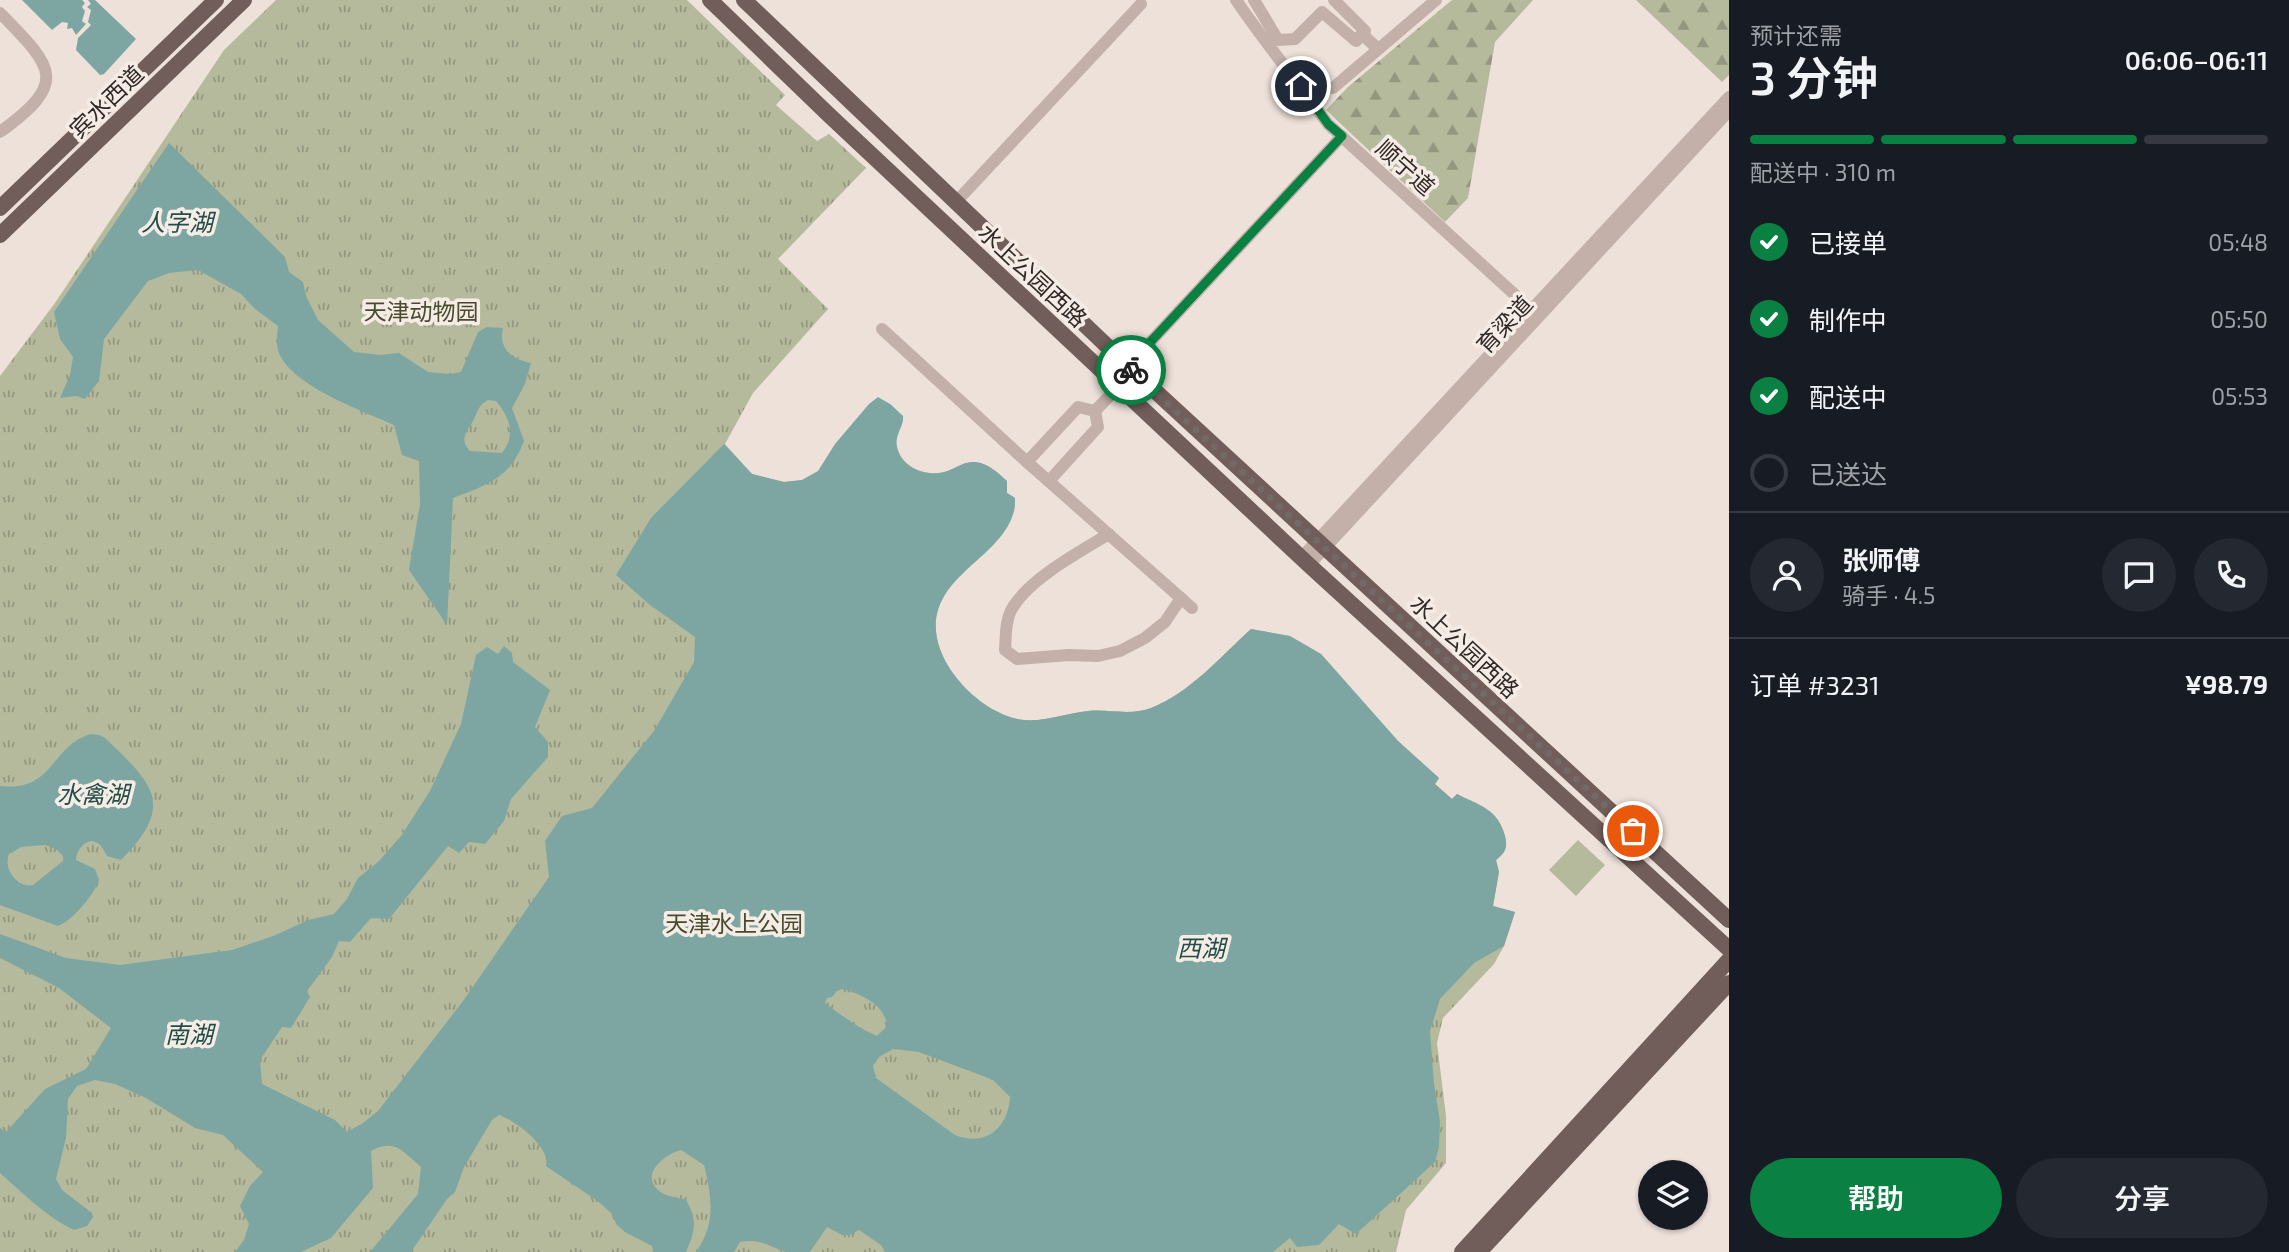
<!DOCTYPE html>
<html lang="zh">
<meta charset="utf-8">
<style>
body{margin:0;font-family:"Exo 2","Noto Sans SC",sans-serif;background:#242831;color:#f1f3f6;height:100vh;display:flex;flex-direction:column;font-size:26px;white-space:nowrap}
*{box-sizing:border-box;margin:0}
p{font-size:23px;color:#9ea1a6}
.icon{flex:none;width:38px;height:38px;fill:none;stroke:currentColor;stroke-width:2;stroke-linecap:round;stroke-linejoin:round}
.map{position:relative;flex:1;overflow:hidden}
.details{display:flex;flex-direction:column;background:#171b24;width:560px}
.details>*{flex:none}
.fabs{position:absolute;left:1638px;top:1160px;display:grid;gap:14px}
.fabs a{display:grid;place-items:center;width:70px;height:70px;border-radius:50%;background:#171b24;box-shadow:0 2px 5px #0004;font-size:35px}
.pin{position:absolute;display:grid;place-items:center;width:60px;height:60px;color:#fff;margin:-30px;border:4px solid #fff;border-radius:50%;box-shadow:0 2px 7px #0007}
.courier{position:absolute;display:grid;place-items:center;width:70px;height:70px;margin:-35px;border:5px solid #0b8043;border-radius:50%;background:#fff;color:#222;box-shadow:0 2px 9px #0007}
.head em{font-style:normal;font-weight:600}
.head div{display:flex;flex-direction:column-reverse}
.head{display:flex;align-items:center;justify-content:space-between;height:119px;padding:0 21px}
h1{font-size:46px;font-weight:600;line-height:52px}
.bar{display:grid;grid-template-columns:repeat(4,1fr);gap:10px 7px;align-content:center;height:84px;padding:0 21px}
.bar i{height:9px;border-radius:5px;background:#363941}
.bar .current{background:#0b8043}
.bar p{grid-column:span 4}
.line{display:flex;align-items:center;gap:18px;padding:0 21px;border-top:2px solid #363941}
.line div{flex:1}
.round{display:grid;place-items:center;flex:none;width:74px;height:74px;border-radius:37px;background:#242831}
ol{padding:0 21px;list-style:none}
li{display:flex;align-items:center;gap:21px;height:77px}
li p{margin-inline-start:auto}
li .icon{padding:7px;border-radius:50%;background:#0b8043;color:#fff;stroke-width:4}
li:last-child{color:#9ea1a6}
li i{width:38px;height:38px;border:4px solid #363941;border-radius:50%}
.cta{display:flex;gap:14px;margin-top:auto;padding:14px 21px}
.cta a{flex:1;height:80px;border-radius:42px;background:#0b8043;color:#fff;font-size:28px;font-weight:600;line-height:80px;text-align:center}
.cta a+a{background:#242831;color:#f1f3f6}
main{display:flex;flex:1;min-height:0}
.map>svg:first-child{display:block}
.grass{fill:#b5ba9c}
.forest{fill:url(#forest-firs)}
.park{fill:url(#park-tufts)}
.water{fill:#7da6a2;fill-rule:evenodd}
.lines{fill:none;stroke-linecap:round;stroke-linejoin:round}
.minor{stroke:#c3b0a8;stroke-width:12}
.major{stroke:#715e5a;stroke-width:16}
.done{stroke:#736966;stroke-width:7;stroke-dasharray:0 12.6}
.route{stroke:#0b8043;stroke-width:9}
.labels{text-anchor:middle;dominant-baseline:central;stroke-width:7;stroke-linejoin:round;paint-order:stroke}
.street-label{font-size:23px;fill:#312927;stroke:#f6ece6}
.park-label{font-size:23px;fill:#464c2e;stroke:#f6ece6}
.water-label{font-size:24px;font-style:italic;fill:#224d49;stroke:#f6ece6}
</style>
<main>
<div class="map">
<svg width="1729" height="1252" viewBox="0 0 1729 1252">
<defs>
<pattern id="forest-firs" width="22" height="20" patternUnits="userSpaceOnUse" patternTransform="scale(1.75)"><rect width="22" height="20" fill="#b5ba9c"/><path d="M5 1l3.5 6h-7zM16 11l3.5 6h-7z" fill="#94977f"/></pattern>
<pattern id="park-tufts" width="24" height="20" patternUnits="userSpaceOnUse" patternTransform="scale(1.75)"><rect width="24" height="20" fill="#b5ba9c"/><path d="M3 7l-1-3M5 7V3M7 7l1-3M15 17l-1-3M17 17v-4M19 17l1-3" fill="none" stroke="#94977f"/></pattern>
</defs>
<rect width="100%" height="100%" fill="#ede1da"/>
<!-- grass -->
<path class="grass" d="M1578,840l27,25 -29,31 -27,-26z"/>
<!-- forest -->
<g class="forest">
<path d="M1452,0h81l-38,42 -27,156 -23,24 -119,-112 22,-23z"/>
<path d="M1636,0h93v75l-7,7z"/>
</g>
<!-- park -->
<path class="park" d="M276,0h411l98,95 -9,10 41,36 12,-7 37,34 -88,91 50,50 -75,84 -28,51 27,30 32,8 18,-2 16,-8 9,-12 63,-56 13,12c1,11 -9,19 -6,31 4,18 24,28 42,26 13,-1 23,-12 36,-11 12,1 24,11 32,19v12l8,5c0,5 0,11 -2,16 -14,45 -81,62 -77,117 3,40 49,85 88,89 21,2 43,-7 64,-9 21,-2 42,5 63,-3 40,-16 68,-50 100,-79l38,7 32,18 77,87 41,37 -4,6 17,15 5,-5c24,12 41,15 48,42 3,12 0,17 -9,24l3,12 -6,34 22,6 -11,34 -10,18 -51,54 -6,25 9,73v47l-40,47 -10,42h-1396v-876l55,-73 169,-253z"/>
<!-- water -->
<g class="water">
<path d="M22,0h60l3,3 -3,4 3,4 -3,10 4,3 -10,11 -4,-7 -5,1 1,-6 -6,-1 -10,8z"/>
<path d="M88,0h7l41,39 -32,35 -4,1 -24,-25 2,-12 13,-13 -3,-3 3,-12 -4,-3 4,-3z"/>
<path d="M169,143l116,114 4,15 14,10 3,14 12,24 36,32 26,3 19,-2 29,19 22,2 11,-2 17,-40 9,-5 16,1c-5,21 9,31 28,35l-6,21 -13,24 12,33c-14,37 -36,44 -71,57l-6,127 -38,-55 11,-66 -1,-43 -17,-6 -8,-30c-30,-14 -101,-38 -115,-72 -3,-8 -2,-18 -1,-27l-23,-17 -14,-15 -43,-24 -29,3 -21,8 -44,58 -5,42 -14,18 -9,-3 -16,2 10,-23 3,-18 -13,-18 -6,-27zM488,400l8,1c14,16 20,35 6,52l-32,-2c-12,-12 -2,-20 4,-32 4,-9 5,-14 14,-19z"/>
<path d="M878,397l12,7 13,12c1,11 -9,19 -6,31 4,19 24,28 42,26 12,-1 23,-12 36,-11 13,1 23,11 32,19v12l8,5c0,5 0,11 -2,16 -14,45 -81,62 -77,117 3,40 49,85 88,89 21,2 43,-7 64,-9 21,-2 42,5 63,-3 40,-16 68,-50 100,-79l39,7 31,18 77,87 41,37 -4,6 17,15 5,-5c23,12 41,15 48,42 3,12 0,17 -9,24l3,12 -6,34 22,6 -11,34 -30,17 -34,36 -10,32 4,53 6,37 -1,26 -4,15 -79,72 -17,-10 -20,21 -22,2 -7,-9 -17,14h-388l-4,-7 -22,-15 -9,5h-8l-15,-8 -17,25c-7,0 -17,0 -24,0 -18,-6 -26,-14 -46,-10l-6,10h-38c20,-28 16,-54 8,-87l-23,-15c-16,4 -41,24 -23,40 7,7 19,7 28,10 12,20 9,31 0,52h-33l-1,-6 -27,-14 -9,-8 -3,-9 -14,-13 -53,-36c5,-19 -30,-45 -47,-51l-7,5 -28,47 -9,25 -8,7 -36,53h-41l48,-58 3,-27c-18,-15 -26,-29 -50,-16l2,37 -42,50 -30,14h-66l9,-12 5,-16 -9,-18 10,-20 13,-14 -40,-37 -28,-7 -49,-30 -31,-14 -20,-4 -18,6 -9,13 -2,39 -10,41 6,11 30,23 1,4 -6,9 -13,4c-29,-14 -50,-36 -74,-57v-45l6,4 39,-43 41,-20 25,-41 -52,-40 -59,-30v-24l66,24 54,7 112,-15 44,-15 32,-15 26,-6 13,-15 11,-21 21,-17 22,-25 29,-45 31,-67 15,-69 11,-8 11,7 6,-8 8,7 1,9 37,28 -15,37 13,15v15l-37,42 -7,22 -19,23 -16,-2 -10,11 -11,-7 -59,73 -18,-1 -21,24 -11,-1 -7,16 -25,34 3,6 -19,31 -9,-1 -22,33 2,24 73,36 12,12 16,-9 15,-12 85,-110 86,-124 -4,-36 17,-25 30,-8 62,-77 40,-69 1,-25 -45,-32 -34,-30 35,-57 73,-74 28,30 32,8 18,-2 16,-9 17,-27 34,-40zM842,989c19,5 43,15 45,37l-10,10c-20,-9 -35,-20 -52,-33l2,-5 5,-1 5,-6zM893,1049l26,3 64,24 10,4 17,17c-2,32 -25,50 -55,38l-79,-57 -3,-12 6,-9z"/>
<path d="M90,734l9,1 6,3c47,45 72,66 16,122l-14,-4c-2,-4 -4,-8 -7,-11 -11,-11 -24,4 -24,15l19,9 4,11c-6,16 -26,40 -41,46l-58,-21v-119c54,6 49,-38 90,-52zM45,845l11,4 7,7v5l-30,24c-16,3 -30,-16 -24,-31l12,-7z"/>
</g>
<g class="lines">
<!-- minor -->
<g class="minor">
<path d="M1236,0c29,43 62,82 92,124l209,191"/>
<path d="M1254,0l24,40 17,-1 27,-27 34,29 6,-7 16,15"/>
<path d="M1334,0l31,31 -3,3"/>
<path d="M0,13c54,55 69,69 0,119"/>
<path d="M1301,86l32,2 103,-88"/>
<path d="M955,203l186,-199"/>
<path d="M882,329l145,133 165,146"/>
<path d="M1095,411l23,-24 10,-21 214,-230"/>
<path d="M1027,462l51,-55 17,4"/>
<path d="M1049,481l49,-54 -3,-16"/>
<path d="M1109,534c-30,18 -78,44 -96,73 -8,12 -7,30 -8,43l12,9 52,-4 29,1 22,-5 25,-13 20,-16 16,-24"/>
<path d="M1301,558l428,-461"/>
<path d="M1309,565l420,-454"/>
</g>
<!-- major -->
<g class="major">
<path d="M710,0l119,115 480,450 420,384"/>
<path d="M744,0l384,366 601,554"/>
<path d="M0,208l216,-208"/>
<path d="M0,235l244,-235"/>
<path d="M1462,1252l267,-292"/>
<path d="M1479,1252l250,-269"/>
</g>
</g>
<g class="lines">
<!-- done -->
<path class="done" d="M1131,370l502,461"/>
<!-- route -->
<path class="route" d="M1131,370l-3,-4 214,-230 -14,-12 -27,-38"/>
</g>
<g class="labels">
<!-- street labels -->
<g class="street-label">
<text transform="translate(106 101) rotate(-44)">宾水西道</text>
<text transform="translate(1406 167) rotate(42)">顺宁道</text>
<text transform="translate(1033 275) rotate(43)">水上公园西路</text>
<text transform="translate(1504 324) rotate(-47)">育梁道</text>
<text transform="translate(1465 646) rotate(43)">水上公园西路</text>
</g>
<!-- park labels -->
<g class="park-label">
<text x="421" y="311">天津动物园</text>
<text x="734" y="923">天津水上公园</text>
</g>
<!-- water labels -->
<g class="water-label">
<text x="177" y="221">人字湖</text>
<text x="93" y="793">水禽湖</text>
<text x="1201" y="947">西湖</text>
<text x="189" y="1033">南湖</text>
</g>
</g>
</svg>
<div class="fabs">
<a><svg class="icon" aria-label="layers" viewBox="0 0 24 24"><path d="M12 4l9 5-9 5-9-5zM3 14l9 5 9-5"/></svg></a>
</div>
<div class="pin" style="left:1633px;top:831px;background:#ea580c"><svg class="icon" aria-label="bag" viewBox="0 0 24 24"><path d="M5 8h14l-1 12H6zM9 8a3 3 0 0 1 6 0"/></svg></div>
<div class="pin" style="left:1301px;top:86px;background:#1f2937"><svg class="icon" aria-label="home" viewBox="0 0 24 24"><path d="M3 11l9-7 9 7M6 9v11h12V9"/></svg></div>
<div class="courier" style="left:1131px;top:370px"><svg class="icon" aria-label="bike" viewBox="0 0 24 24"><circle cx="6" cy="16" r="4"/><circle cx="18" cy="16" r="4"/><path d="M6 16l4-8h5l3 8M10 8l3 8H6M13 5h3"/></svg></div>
</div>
<section class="details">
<div class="head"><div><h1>3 分钟</h1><p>预计还需</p></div><em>06:06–06:11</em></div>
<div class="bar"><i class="current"></i><i class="current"></i><i class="current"></i><i></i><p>配送中 · 310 m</p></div>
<ol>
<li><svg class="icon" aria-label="check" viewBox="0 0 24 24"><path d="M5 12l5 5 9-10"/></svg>已接单<p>05:48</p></li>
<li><svg class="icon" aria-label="check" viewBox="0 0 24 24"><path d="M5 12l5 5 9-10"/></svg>制作中<p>05:50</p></li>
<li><svg class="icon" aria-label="check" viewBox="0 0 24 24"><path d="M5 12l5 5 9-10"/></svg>配送中<p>05:53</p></li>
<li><i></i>已送达</li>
</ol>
<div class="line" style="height:126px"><a class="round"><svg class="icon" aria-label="person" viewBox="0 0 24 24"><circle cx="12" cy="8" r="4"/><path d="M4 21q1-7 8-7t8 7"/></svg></a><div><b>张师傅</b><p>骑手 · 4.5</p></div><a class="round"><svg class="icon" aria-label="chat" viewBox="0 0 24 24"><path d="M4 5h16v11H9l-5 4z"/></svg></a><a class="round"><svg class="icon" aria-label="phone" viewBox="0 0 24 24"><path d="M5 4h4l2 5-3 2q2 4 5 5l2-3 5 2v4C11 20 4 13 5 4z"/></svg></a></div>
<div class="line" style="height:91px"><div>订单 #3231</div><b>¥98.79</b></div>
<div class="cta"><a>帮助</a><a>分享</a></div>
</section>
</main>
